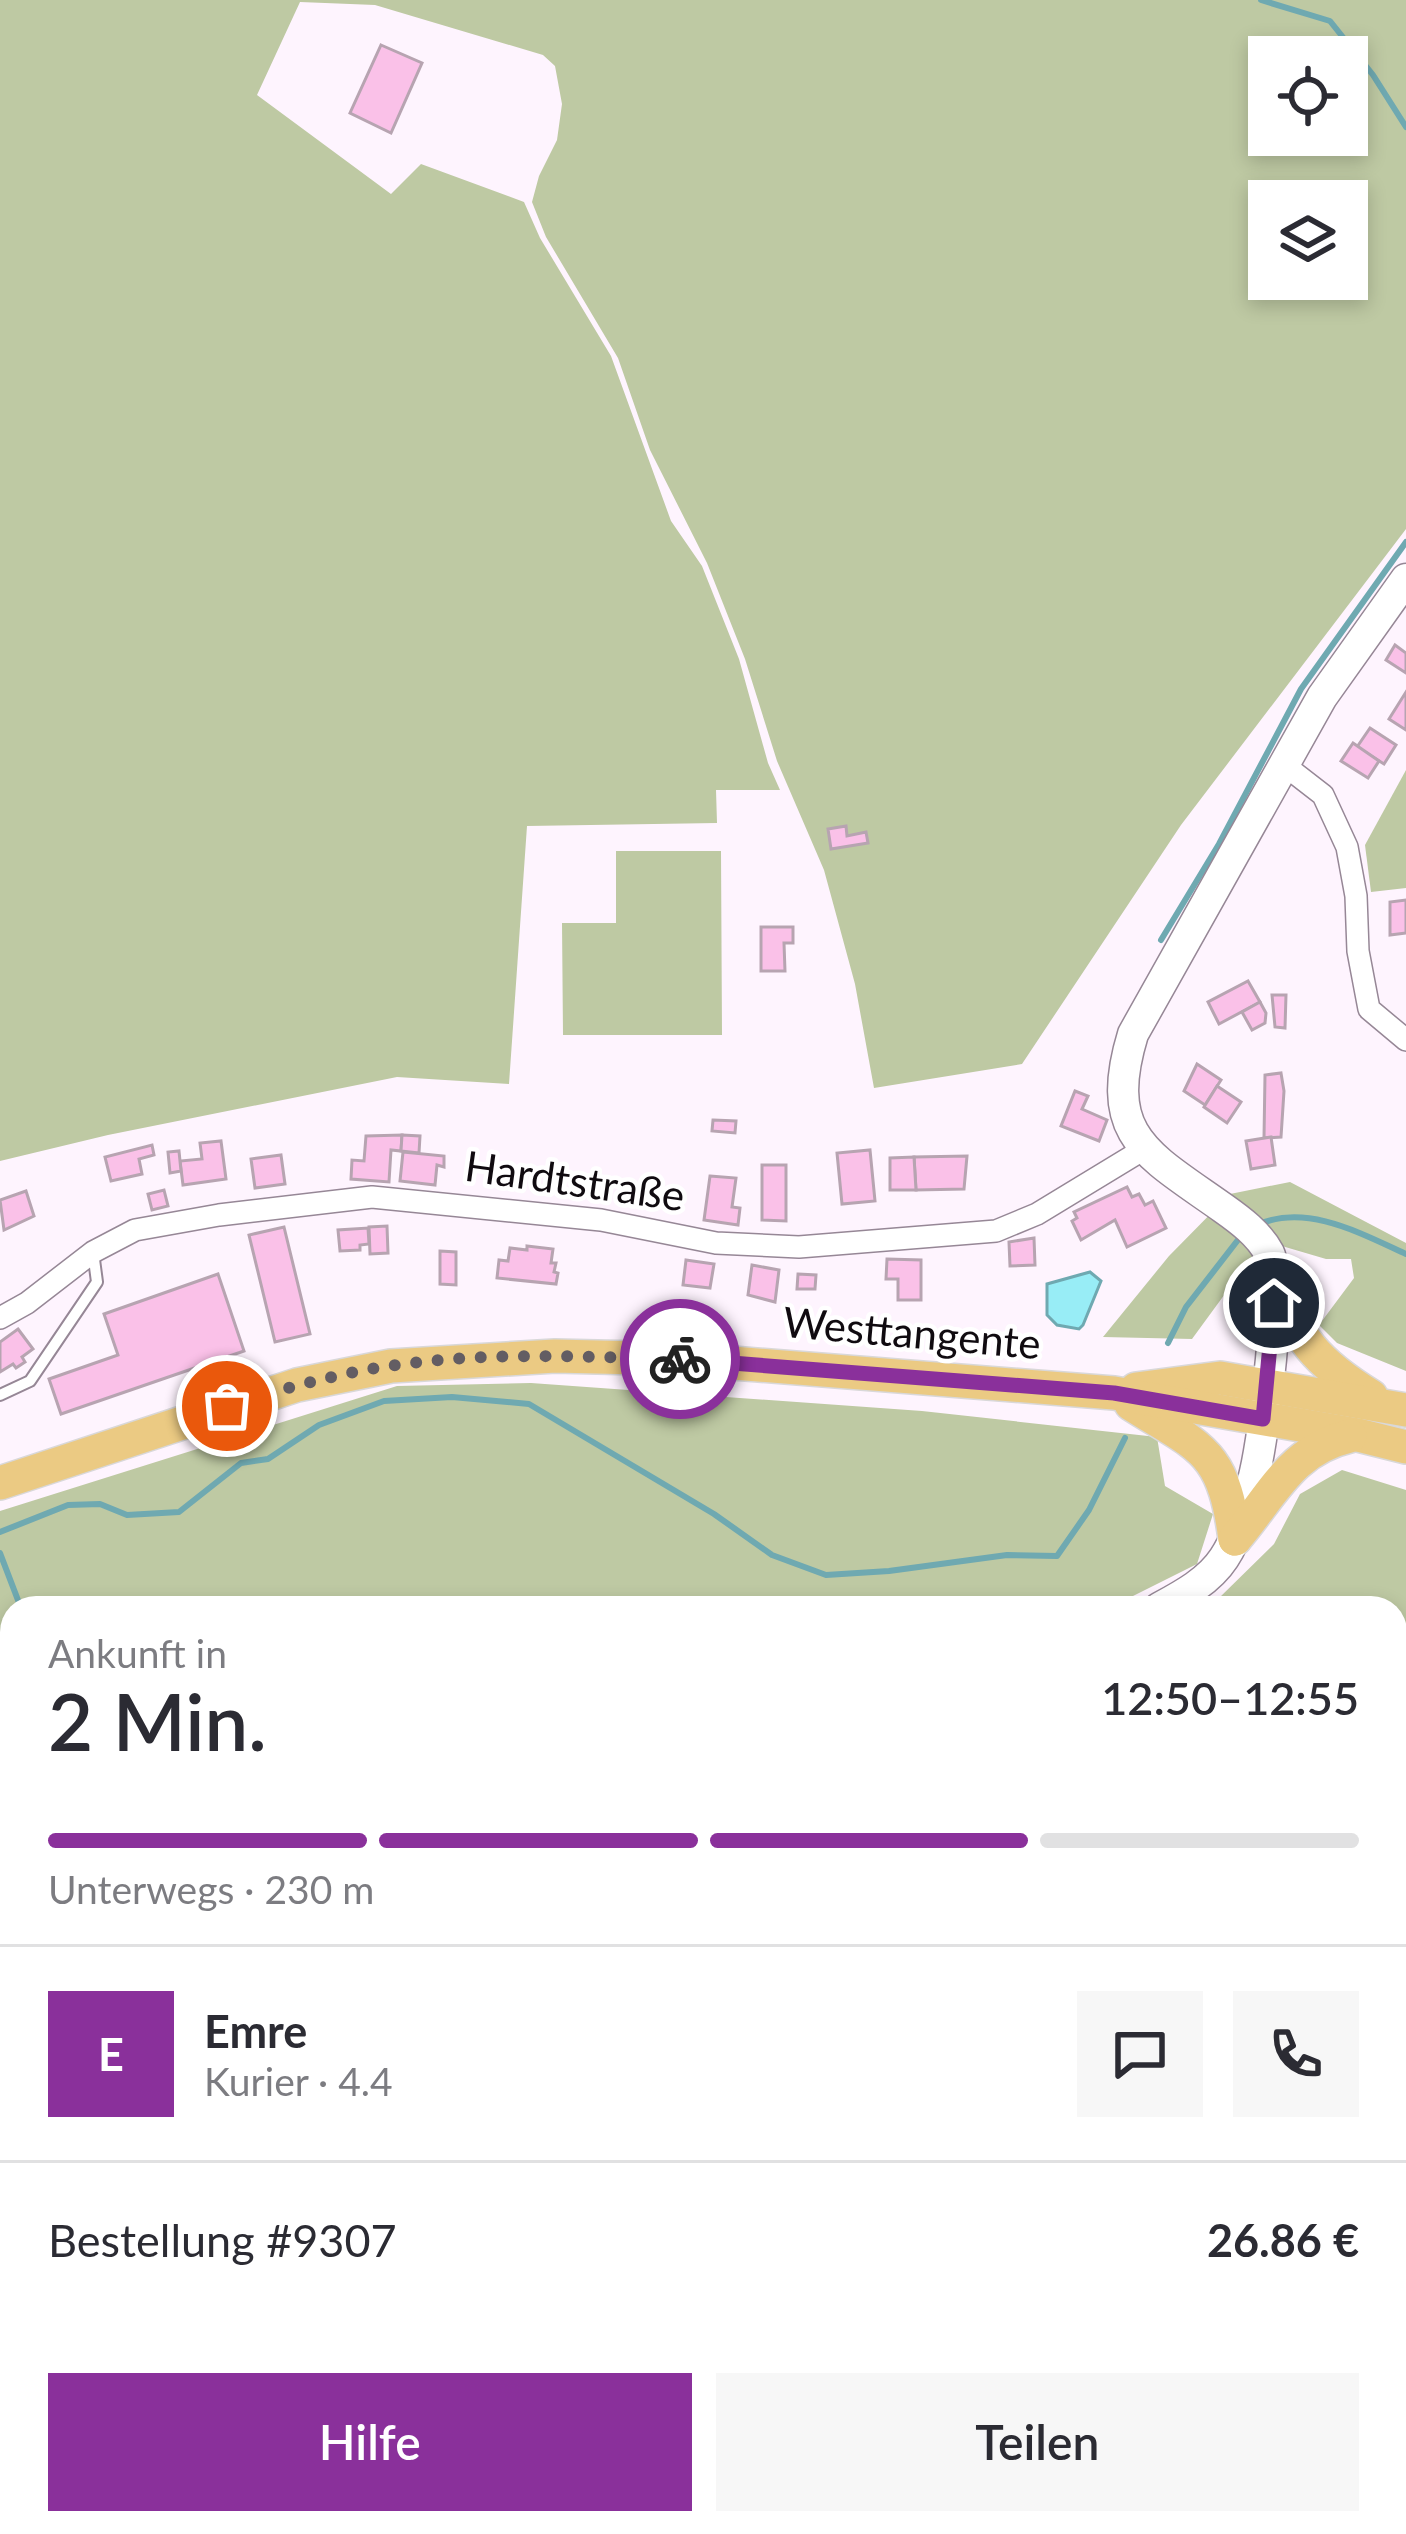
<!DOCTYPE html>
<html lang="de">
<meta charset="utf-8">
<style>
body{margin:0;font-family:Lato,sans-serif;background:#f7f7f7;color:#2b2b33;height:100vh;display:flex;flex-direction:column;font-size:45px;white-space:nowrap}
*{box-sizing:border-box;margin:0}
p{font-size:39px;color:#7c7c81}
.icon{flex:none;width:66px;height:66px;fill:none;stroke:currentColor;stroke-width:2;stroke-linecap:round;stroke-linejoin:round}
.map{position:relative;flex:1;overflow:hidden}
.drawer{position:absolute;left:0px;top:1596px;width:1407px;height:939px;display:flex;flex-direction:column;background:#fff;border-radius:36px 36px 0 0;box-shadow:0 6px 18px #0003}
.drawer>*{flex:none}
.fabs{position:absolute;left:1248px;top:36px;display:grid;gap:24px}
.fabs a{display:grid;place-items:center;width:120px;height:120px;border-radius:0px;background:#fff;box-shadow:0 6px 18px #0003;font-size:60px}
.pin{position:absolute;display:grid;place-items:center;width:102px;height:102px;color:#fff;margin:-51px;border:6px solid #fff;border-radius:50%;box-shadow:0 3px 12px #0007}
.courier{position:absolute;display:grid;place-items:center;width:120px;height:120px;margin:-60px;border:9px solid #8a309b;border-radius:50%;background:#fff;color:#222;box-shadow:0 3px 15px #0007}
.head em{font-style:normal;font-weight:600}
.head div{display:flex;flex-direction:column-reverse}
.head{display:flex;align-items:center;justify-content:space-between;height:204px;padding:0 48px}
h1{font-size:78px;font-weight:600;line-height:90px}
.bar{display:grid;grid-template-columns:repeat(4,1fr);gap:18px 12px;align-content:center;height:144px;padding:0 48px}
.bar i{height:15px;border-radius:9px;background:#e1e1e2}
.bar .on{background:#8a309b}
.bar p{grid-column:span 4}
.line{display:flex;align-items:center;gap:30px;padding:0 48px;border-top:3px solid #e1e1e2}
.line div{flex:1}
.round{display:grid;place-items:center;flex:none;width:126px;height:126px;border-radius:0px;background:#f7f7f7}
.cta{display:flex;gap:24px;margin-top:auto;padding:24px 48px}
.cta a{flex:1;height:138px;border-radius:0px;background:#8a309b;color:#fff;font-size:48px;font-weight:600;line-height:138px;text-align:center}
.cta a+a{background:#f7f7f7;color:#2b2b33}
.map>svg:first-child{display:block}
.green{fill:#bec9a3;fill-rule:evenodd}
.water{fill:#98edf6;stroke:#6fa9b1;stroke-width:3}
.lines{fill:none;stroke-linecap:round;stroke-linejoin:round}
.stream{stroke:#6fa9b1;stroke-width:6}
.building{fill:#fac1e8;stroke:#b7a4b1;stroke-width:3}
.lane-casing{stroke:#968796;stroke-width:14}
.street-casing{stroke:#968796;stroke-width:24}
.secondary-casing{stroke:#968796;stroke-width:33}
.primary-casing{stroke:#d9d8d9;stroke-width:36}
.lane{stroke:#fff;stroke-width:10}
.street{stroke:#fff;stroke-width:21}
.secondary{stroke:#fff;stroke-width:30}
.primary{stroke:#ebca83;stroke-width:33}
.rail{stroke:#807980;stroke-width:6;stroke-dasharray:24 12;stroke-linecap:butt}
.done{stroke:#635d63;stroke-width:12;stroke-dasharray:0 21.6}
.route{stroke:#8a309b;stroke-width:15}
.labels{text-anchor:middle;dominant-baseline:central;stroke-width:9;stroke-linejoin:round;paint-order:stroke}
.street-label{font-size:42px;fill:#100b10;stroke:#fff}
</style>
<div class="map">
<svg width="1406" height="2534" viewBox="0 0 1406 2534">
<rect width="100%" height="100%" fill="#fef4fe"/>
<!-- green -->
<g class="green">
<path d="M0,0h1406v529l-225,296 -159,239 -148,24 -19,-104 -31,-114 -47,-109 -32,-102 -38,-96 -57,-113 -32,-92 -72,-121 -14,-35 7,-26 18,-36 5,-36 -7,-38 -12,-11 -168,-50 -75,-3 -43,93 134,99 30,-30 103,38 16,36 71,118 60,165 31,45 37,93 29,104 12,27h-64l1,33 -190,3 -18,258 -112,-7 -289,58 -108,26zM1269,57h78v78h-78zM1269,201h78v78h-78z"/>
<path d="M1406,770v118l-35,4 -6,-47z"/>
<path d="M616,851h105l1,184h-159l-1,-112h54z"/>
<path d="M1290,1182l116,61v128l-69,-28 -18,-18 35,-47 -3,-19h-25l-58,-17 -27,30 -49,67 -89,-2 66,-81 61,-62z"/>
<path d="M531,1383l391,28 235,26 8,49 48,28 -16,50 -88,44h-1097v915h457l7,11h-476v-1023l397,-125z"/>
<path d="M1342,1470l64,20v462l-11,-8v-336h-193l16,-9 56,-55 26,-50z"/>
<path d="M1395,1985l11,10v124l-11,-5z"/>
<path d="M1406,2451v83h-49l6,-11h32v-54z"/>
</g>
<!-- water -->
<path class="water" d="M1090,1272l11,9 -18,44 -4,4 -22,-4 -10,-10v-31z"/>
<g class="lines">
<!-- stream -->
<g class="stream">
<path d="M1261,0l69,21 43,54 33,52"/>
<path d="M1161,940l58,-96 82,-155 105,-147"/>
<path d="M1257,1225c49,-22 103,8 149,29"/>
<path d="M1168,1343l18,-36 55,-71"/>
<path d="M0,1532l68,-27 32,-1 27,11 52,-3 62,-49 27,-4 51,-34 65,-24 68,-4 77,7 185,110 58,41 54,20 63,-4 118,-16 50,1 32,-46 36,-72"/>
<path d="M0,1553l21,55"/>
<path d="M322,2523l6,11"/>
</g>
</g>
<!-- building -->
<g class="building">
<path d="M381,45l41,18 -31,70 -41,-20z"/>
<path d="M1395,645l11,8v20l-20,-13z"/>
<path d="M1406,692v38l-17,-11z"/>
<path d="M1370,728l26,17 -12,19 -27,-17z"/>
<path d="M1353,743l26,18 -11,17 -27,-17z"/>
<path d="M846,826l1,10 19,-4 2,11 -37,6 -3,-20z"/>
<path d="M1406,900v33l-16,2v-33z"/>
<path d="M761,927h32v16h-9l1,28h-24z"/>
<path d="M1248,981l12,21 -41,22 -11,-22z"/>
<path d="M1272,995h14l-1,33 -10,-1z"/>
<path d="M1260,1002l6,11 -1,10 -13,7 -10,-18z"/>
<path d="M1197,1064l24,16 -16,25 -21,-14z"/>
<path d="M1281,1073l3,18 -3,46 -17,1 1,-63z"/>
<path d="M1217,1086l24,16 -14,21 -23,-16z"/>
<path d="M1075,1091l13,5 -6,13 25,11 -8,21 -38,-15z"/>
<path d="M713,1120l23,1 -1,12 -23,-2z"/>
<path d="M402,1135l-1,16 -10,-1 -2,32 -38,-3 1,-19 12,1 2,-25z"/>
<path d="M402,1135l18,1 -1,17 -18,-2z"/>
<path d="M1271,1137l4,28 -24,4 -5,-28z"/>
<path d="M221,1141l5,38 -43,6 -3,-24 22,-2 -2,-16z"/>
<path d="M152,1145l2,10 -15,4 3,15 -31,7 -6,-24z"/>
<path d="M870,1150l5,51 -33,3 -5,-51z"/>
<path d="M179,1151l2,20 -11,2 -2,-21z"/>
<path d="M403,1152l41,4v11l-7,-2 -2,20 -35,-4z"/>
<path d="M281,1155l4,29 -30,4 -4,-29z"/>
<path d="M967,1156l-3,33 -48,1 -2,-33z"/>
<path d="M914,1157l2,33h-26v-32z"/>
<path d="M762,1165h24v56l-24,-1z"/>
<path d="M710,1176l26,2 -4,29 8,1 -2,17 -34,-5z"/>
<path d="M1127,1187l5,10 7,-3 6,11 8,-4 13,27 -39,19 -12,-27 -34,20 -9,-19 5,-3 -3,-6z"/>
<path d="M164,1190l4,16 -16,4 -4,-16z"/>
<path d="M26,1191l8,25 -30,14 -4,-30z"/>
<path d="M387,1226l1,27 -18,1 -1,-27z"/>
<path d="M284,1227l26,107 -35,8 -26,-107z"/>
<path d="M368,1228l1,16 -9,1v5l-20,1 -2,-21z"/>
<path d="M1034,1238l1,27 -25,1 -1,-24z"/>
<path d="M527,1246l26,3 -2,14h5l-2,9 4,1 -2,11 -59,-6 2,-18 9,1 2,-13 17,2z"/>
<path d="M440,1251l16,1v33l-16,-1z"/>
<path d="M887,1259l34,1v40h-23v-21h-12z"/>
<path d="M686,1260l28,4 -4,24 -27,-3z"/>
<path d="M752,1265l27,5 -4,32 -27,-7z"/>
<path d="M218,1274l26,77 -183,63 -12,-35 69,-24 -14,-41z"/>
<path d="M798,1274l18,1 -1,14h-18z"/>
<path d="M18,1329l15,20 -11,8 3,5 -9,6 -3,-4 -13,8v-30z"/>
<path d="M1395,2194l11,10v26l-11,12z"/>
<path d="M1402,2306l4,4 -3,28 -8,-7v-18z"/>
<path d="M650,2523h75l2,5 -5,6h-69z"/>
<path d="M1261,2523l3,5 -9,6h-14l-6,-10z"/>
<path d="M1293,2523h33l-9,11h-19l-8,-6z"/>
<path d="M526,2524l2,7 16,-4 18,2v5h-45l9,-3z"/>
</g>
<g class="lines">
<defs>
<path id="lane" d="M0,1395l30,-14 67,-99 -4,-30"/>
<g id="street">
<path d="M1283,764l40,31 24,52 9,49 2,55 11,58 37,31"/>
<path d="M0,1318l27,-15 66,-51 42,-22 84,-15 153,-18 229,23 115,23 83,4 197,-16 41,-17 107,-65"/>
<path d="M1395,2290l11,-10"/>
<path d="M760,2523l2,11"/>
<path d="M1046,2523l13,10 45,-10"/>
</g>
<g id="secondary">
<path d="M1159,1608c24,-13 50,-27 65,-50 16,-24 25,-59 31,-86 9,-39 29,-189 14,-219 -10,-19 -29,-33 -46,-45 -76,-54 -121,-72 -90,-174l189,-337 84,-118"/>
<path d="M1395,2135l11,5"/>
</g>
<g id="primary">
<path d="M1275,1278c21,60 42,85 96,118"/>
<path d="M1136,1389l84,-11 186,32"/>
<path d="M1131,1404c71,45 92,45 104,135"/>
<path d="M0,1483l297,-98 94,-19 164,-10 127,3 432,34 244,42 48,12"/>
<path d="M1235,1539c38,-44 55,-89 115,-103"/>
</g>
</defs>
<!-- lane casing -->
<use href="#lane" class="lane-casing"/>
<!-- street casing -->
<use href="#street" class="street-casing"/>
<!-- secondary casing -->
<use href="#secondary" class="secondary-casing"/>
<!-- primary casing -->
<use href="#primary" class="primary-casing"/>
<!-- lane -->
<use href="#lane" class="lane"/>
<!-- street -->
<use href="#street" class="street"/>
<!-- secondary -->
<use href="#secondary" class="secondary"/>
<!-- primary -->
<use href="#primary" class="primary"/>
<!-- rail -->
<g class="rail">
<path d="M1395,1962l11,8"/>
<path d="M0,1999l12,-6"/>
</g>
</g>
<g class="lines">
<!-- done -->
<path class="done" d="M227,1406c53,-16 107,-32 163,-40 95,-15 194,-9 290,-7"/>
<!-- route -->
<path class="route" d="M680,1359l434,34 149,26 11,-116"/>
</g>
<g class="labels">
<!-- street labels -->
<g class="street-label">
<text transform="translate(575 1180) rotate(8)">Hardtstraße</text>
<text transform="translate(912 1332) rotate(5)">Westtangente</text>
</g>
</g>
</svg>
<div class="fabs">
<a><svg class="icon" aria-label="locate" viewBox="0 0 24 24"><circle cx="12" cy="12" r="6"/><path d="M12 2v4M12 18v4M2 12h4M18 12h4"/></svg></a>
<a><svg class="icon" aria-label="layers" viewBox="0 0 24 24"><path d="M12 4l9 5-9 5-9-5zM3 14l9 5 9-5"/></svg></a>
</div>
<div class="pin" style="left:227px;top:1406px;background:#ea580c"><svg class="icon" aria-label="bag" viewBox="0 0 24 24"><path d="M5 8h14l-1 12H6zM9 8a3 3 0 0 1 6 0"/></svg></div>
<div class="pin" style="left:1274px;top:1303px;background:#1f2937"><svg class="icon" aria-label="home" viewBox="0 0 24 24"><path d="M3 11l9-7 9 7M6 9v11h12V9"/></svg></div>
<div class="courier" style="left:680px;top:1359px"><svg class="icon" aria-label="bike" viewBox="0 0 24 24"><circle cx="6" cy="16" r="4"/><circle cx="18" cy="16" r="4"/><path d="M6 16l4-8h5l3 8M10 8l3 8H6M13 5h3"/></svg></div>
<section class="drawer">
<div class="head"><div><h1>2 Min.</h1><p>Ankunft in</p></div><em>12:50–12:55</em></div>
<div class="bar"><i class="on"></i><i class="on"></i><i class="on"></i><i></i><p>Unterwegs · 230 m</p></div>
<div class="line" style="height:216px"><b class="round" style="background:#8a309b;color:#fff">E</b><div><b>Emre</b><p>Kurier · 4.4</p></div><a class="round"><svg class="icon" aria-label="chat" viewBox="0 0 24 24"><path d="M4 5h16v11H9l-5 4z"/></svg></a><a class="round"><svg class="icon" aria-label="phone" viewBox="0 0 24 24"><path d="M5 4h4l2 5-3 2q2 4 5 5l2-3 5 2v4C11 20 4 13 5 4z"/></svg></a></div>
<div class="line" style="height:156px"><div>Bestellung #9307</div><b>26.86 €</b></div>
<div class="cta"><a>Hilfe</a><a>Teilen</a></div>
</section>
</div>
